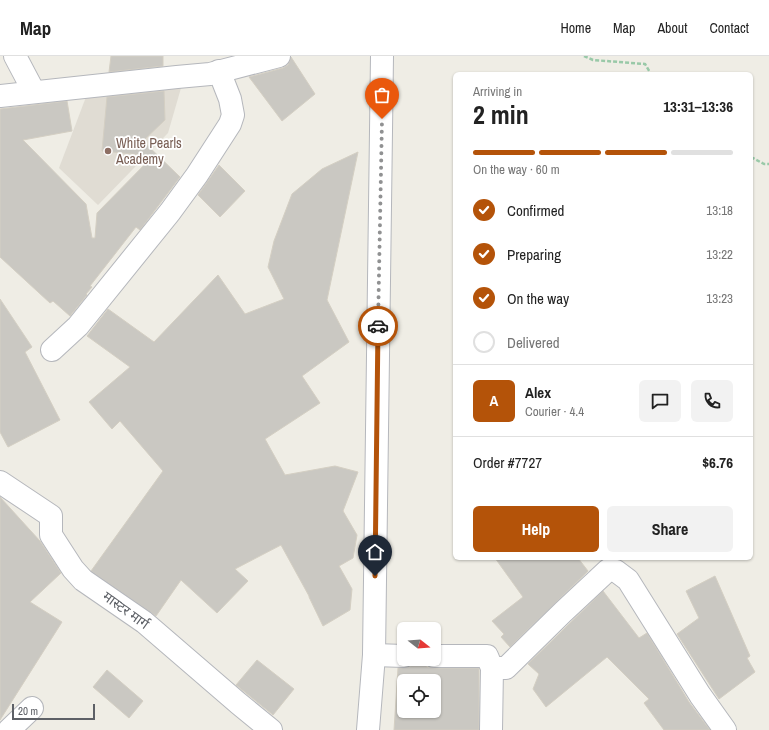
<!DOCTYPE html>
<meta charset="utf-8">
<style>
body{margin:0;font-family:"Archivo Narrow","Noto Sans Devanagari",sans-serif;background:#f2f2f2;color:#222;height:100vh;display:flex;flex-direction:column;font-size:15px;white-space:nowrap}
*{box-sizing:border-box;margin:0}
p{font-size:13px;color:#767676}
.icon{flex:none;width:22px;height:22px;fill:none;stroke:currentColor;stroke-width:2;stroke-linecap:round;stroke-linejoin:round}
.map{position:relative;flex:1;overflow:hidden}
.side{position:absolute;left:453px;top:16px;width:300px;height:488px;display:flex;flex-direction:column;background:#fff;border-radius:6px;box-shadow:0 1px 3px #0004}
.side>*{flex:none}
.needle{width:26px;rotate:107deg}
.buttons{position:absolute;left:397px;top:566px;display:grid;gap:8px}
.buttons a{display:grid;place-items:center;width:44px;height:44px;border-radius:6px;background:#fff;box-shadow:0 1px 3px #0004;font-size:20px}
.scale{position:absolute;left:12px;bottom:10px;width:83px;box-sizing:border-box;padding-left:4px;border:2px solid #5d6066;border-top:0;font-size:11px;line-height:14px;white-space:nowrap;color:#5d6066;-webkit-text-stroke:3px #fff;paint-order:stroke}
.pin{position:absolute;display:grid;place-items:center;width:34px;height:34px;color:#fff;margin:-41px -17px;border-radius:50% 50% 50% 0;rotate:-45deg;box-shadow:0 0 4px #0007}
.pin .icon{rotate:45deg}
.courier{position:absolute;display:grid;place-items:center;width:40px;height:40px;margin:-20px;border:3px solid #b45309;border-radius:50%;background:#fff;color:#222;box-shadow:0 1px 5px #0007}
.headline em{font-style:normal;font-weight:700}
.headline div{display:flex;flex-direction:column-reverse}
.headline{display:flex;align-items:center;justify-content:space-between;height:68px;padding:0 20px}
h1{font-size:26px;font-weight:700;line-height:30px}
.bar{display:grid;grid-template-columns:repeat(4,1fr);gap:6px 4px;align-content:center;height:48px;padding:0 20px}
.bar i{height:5px;border-radius:3px;background:#e0e0e0}
.bar .active{background:#b45309}
.bar p{grid-column:span 4}
.line{display:flex;align-items:center;gap:10px;padding:0 20px;border-top:1px solid #e0e0e0}
.line div{flex:1}
.round{display:grid;place-items:center;flex:none;width:42px;height:42px;border-radius:6px;background:#f2f2f2}
ol{padding:0 20px;list-style:none}
li{display:flex;align-items:center;gap:12px;height:44px}
li p{margin-inline-start:auto}
li .icon{padding:4px;border-radius:50%;background:#b45309;color:#fff;stroke-width:4}
li:last-child{color:#767676}
li i{width:22px;height:22px;border:2px solid #e0e0e0;border-radius:50%}
.cta{display:flex;gap:8px;margin-top:auto;padding:8px 20px}
.cta a{flex:1;height:46px;border-radius:6px;background:#b45309;color:#fff;font-size:16px;font-weight:700;line-height:46px;text-align:center}
.cta a+a{background:#f2f2f2;color:#222}
header{display:flex;align-items:center;gap:24px;box-sizing:border-box;height:56px;padding:0 20px;background:#fff;border-bottom:1px solid #e0e0e0}
header strong{font-size:19px}
nav{display:flex;gap:22px;margin-inline-start:auto;font-size:14px}
.map>svg:first-child{display:block}
.education{fill:#e0dcd3}
.building{fill:#cac8c2;stroke:#d4cfc3;fill-rule:evenodd}
.lines{fill:none;stroke-linecap:round;stroke-linejoin:round}
.minor-casing{stroke:#b5b7bc;stroke-width:24}
.path{stroke:#99c9a8;stroke-width:2.5;stroke-dasharray:4 2;stroke-linecap:butt}
.minor{stroke:#fff;stroke-width:22}
.done{stroke:#909192;stroke-width:4;stroke-dasharray:0 7.2}
.route{stroke:#b45309;stroke-width:5}
.education-dot{fill:#8d6e63;stroke:#fff;stroke-width:1.5}
.labels{text-anchor:middle;dominant-baseline:central;stroke-width:3.5;stroke-linejoin:round;paint-order:stroke}
.education-label{font-size:14px;fill:#785e54;stroke:#fff;text-anchor:start}
.street-label{font-size:14px;fill:#5d6066;stroke:#fff}
</style>
<header>
<strong>Map</strong>
<nav><a>Home</a><a>Map</a><a>About</a><a>Contact</a></nav>
</header>
<div class="map">
<svg width="769" height="674" viewBox="0 0 769 674">
<rect width="100%" height="100%" fill="#efede5"/>
<!-- education -->
<path class="education" d="M181,32l-13,45 -70,72 -39,-37 27,-71z"/>
<!-- building -->
<g class="building">
<path d="M111,0h52v10l-54,6z"/>
<path d="M291,1l24,37 -33,27 -33,-44 34,-9 5,-3z"/>
<path d="M164,35l1,29 -22,21 37,36 -40,53 -4,-3 -46,59 2,1 -6,7 1,1 -17,21 -17,-15 -3,2 -50,-46v-148l67,-8 5,30 -49,9 63,64 6,34h3l2,-25 56,-57 -51,-5 5,-54z"/>
<path d="M358,96l-31,148 22,42 -47,34 18,27 -55,36 20,36 50,-9 23,6 -15,39 14,24 -4,23 -14,8 13,23 -2,21 -27,16 -14,-29v-1l-28,-51 -46,24 13,12 -31,32 -36,-33 -25,36 -65,-45 72,-100 -43,-50 -8,8 -23,-27 41,-35 -43,-31 21,-27 46,33 64,-67 27,39 39,-15 -16,-32 6,-26 18,-47 30,-25z"/>
<path d="M219,109l26,26 -25,26 -22,-22z"/>
<path d="M0,243l32,48 -7,5 35,68 -52,27 -8,-15z"/>
<path d="M0,441l40,44 21,32 -31,29 32,20 -62,98z"/>
<path d="M495,502h83l10,13 -78,76 -9,-10 3,-3 -12,-13 31,-24z"/>
<path d="M715,520l35,80 -3,2 8,14 -36,27 -42,-65 22,-16 -13,-27z"/>
<path d="M603,535l36,47 8,-5 42,69 21,28h-46l-20,-27 5,-4 -42,-42 -61,50 -13,-18 6,-15 -11,-10z"/>
<path d="M257,604l37,29 -21,26 -37,-30z"/>
<path d="M415,604l8,1 4,6 7,1h45v62h-85l4,-62 12,-1zM404,625h30v30h-30z"/>
<path d="M107,614l36,31 -14,17 -36,-31z"/>
</g>
<g class="lines">
<defs>
<g id="minor">
<path d="M15,0l19,36"/>
<path d="M0,40l177,-19 33,-3 69,-18"/>
<path d="M52,294l26,-24 92,-114 27,-37 33,-51 3,-9 -3,-16 -11,-28"/>
<path d="M0,426l51,34v19l22,34 10,11 61,42 94,81 33,27"/>
<path d="M374,599l30,1"/>
<path d="M434,600h53l5,12 -1,62"/>
<path d="M492,612h14l57,-56 45,-42 8,1 12,9 72,115 25,35"/>
<path d="M9,674l23,-22"/>
<path d="M368,674l6,-75 8,-599"/>
</g>
</defs>
<!-- minor casing -->
<use href="#minor" class="minor-casing"/>
<!-- path -->
<g class="path">
<path d="M584,0l9,4 52,4 6,10"/>
<path d="M751,101l13,7h5"/>
</g>
<!-- minor -->
<use href="#minor" class="minor"/>
</g>
<g class="lines">
<!-- done -->
<path class="done" d="M378,270l4,-207"/>
<!-- route -->
<path class="route" d="M375,520l3,-250"/>
</g>
<!-- markers -->
<circle class="education-dot" cx="108" cy="95" r="4"/>
<g class="labels">
<!-- education labels -->
<g class="education-label">
<text x="116" y="87">White Pearls<tspan x="116" dy="16">Academy</tspan></text>
</g>
<!-- street labels -->
<g class="street-label">
<text transform="translate(126 554) rotate(36)">मास्टर मार्ग</text>
</g>
</g>
</svg>
<div class="buttons">
<a><svg class="needle" viewBox="-14 -14 28 28"><path d="M0-13l5 13h-10z" fill="#e53935"/><path d="M0 13l5-13h-10z" fill="#767676"/></svg></a>
<a><svg class="icon" aria-label="locate" viewBox="0 0 24 24"><circle cx="12" cy="12" r="6"/><path d="M12 2v4M12 18v4M2 12h4M18 12h4"/></svg></a>
</div>
<div class="scale">20 m</div>
<div class="pin" style="left:382px;top:63px;background:#ea580c"><svg class="icon" aria-label="bag" viewBox="0 0 24 24"><path d="M5 8h14l-1 12H6zM9 8a3 3 0 0 1 6 0"/></svg></div>
<div class="pin" style="left:375px;top:520px;background:#1f2937"><svg class="icon" aria-label="home" viewBox="0 0 24 24"><path d="M3 11l9-7 9 7M6 9v11h12V9"/></svg></div>
<div class="courier" style="left:378px;top:270px"><svg class="icon" aria-label="car" viewBox="0 0 24 24"><path d="M5 17H2v-5l4-1 3-4h7l3 4 3 1v5h-3M9 17h6M6 11h13"/><circle cx="7" cy="17" r="2"/><circle cx="17" cy="17" r="2"/></svg></div>
<section class="side">
<div class="headline"><div><h1>2 min</h1><p>Arriving in</p></div><em>13:31–13:36</em></div>
<div class="bar"><i class="active"></i><i class="active"></i><i class="active"></i><i></i><p>On the way · 60 m</p></div>
<ol>
<li><svg class="icon" aria-label="check" viewBox="0 0 24 24"><path d="M5 12l5 5 9-10"/></svg>Confirmed<p>13:18</p></li>
<li><svg class="icon" aria-label="check" viewBox="0 0 24 24"><path d="M5 12l5 5 9-10"/></svg>Preparing<p>13:22</p></li>
<li><svg class="icon" aria-label="check" viewBox="0 0 24 24"><path d="M5 12l5 5 9-10"/></svg>On the way<p>13:23</p></li>
<li><i></i>Delivered</li>
</ol>
<div class="line" style="height:72px"><b class="round" style="background:#b45309;color:#fff">A</b><div><b>Alex</b><p>Courier · 4.4</p></div><a class="round"><svg class="icon" aria-label="chat" viewBox="0 0 24 24"><path d="M4 5h16v11H9l-5 4z"/></svg></a><a class="round"><svg class="icon" aria-label="phone" viewBox="0 0 24 24"><path d="M5 4h4l2 5-3 2q2 4 5 5l2-3 5 2v4C11 20 4 13 5 4z"/></svg></a></div>
<div class="line" style="height:52px"><div>Order #7727</div><b>$6.76</b></div>
<div class="cta"><a>Help</a><a>Share</a></div>
</section>
</div>
